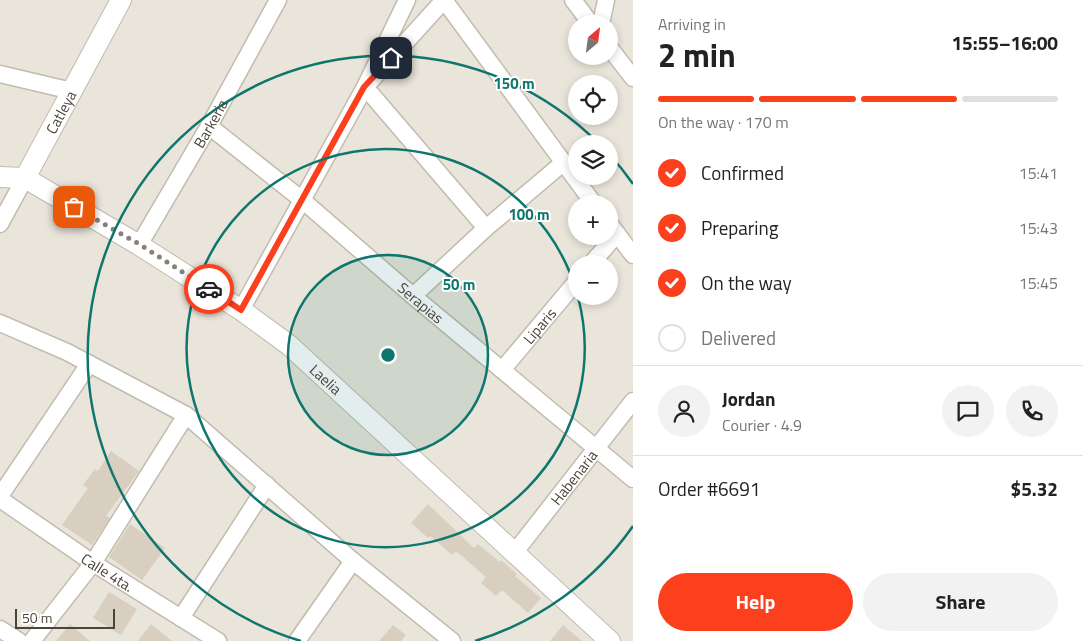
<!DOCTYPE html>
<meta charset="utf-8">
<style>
body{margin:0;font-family:"Titillium Web",sans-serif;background:#f2f2f2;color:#222;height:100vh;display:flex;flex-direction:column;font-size:19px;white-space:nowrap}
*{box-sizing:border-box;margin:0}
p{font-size:16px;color:#767676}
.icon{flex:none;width:28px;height:28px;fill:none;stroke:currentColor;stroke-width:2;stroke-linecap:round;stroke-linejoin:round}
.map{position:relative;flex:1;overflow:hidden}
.sheet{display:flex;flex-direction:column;background:#fff;width:450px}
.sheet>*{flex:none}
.needle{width:32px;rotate:29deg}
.buttons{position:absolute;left:568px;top:15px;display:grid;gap:10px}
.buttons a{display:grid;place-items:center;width:50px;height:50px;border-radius:50%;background:#fff;box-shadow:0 2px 8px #0003;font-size:25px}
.scale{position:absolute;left:15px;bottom:12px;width:100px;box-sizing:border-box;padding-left:5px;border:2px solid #4b4439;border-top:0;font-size:14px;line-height:18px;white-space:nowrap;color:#4b4439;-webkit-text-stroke:4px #fff;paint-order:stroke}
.pin{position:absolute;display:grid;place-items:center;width:42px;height:42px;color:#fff;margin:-21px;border-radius:10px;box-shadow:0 2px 8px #0006}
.courier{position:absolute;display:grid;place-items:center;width:50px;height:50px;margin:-25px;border:4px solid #fc3f1d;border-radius:50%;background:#fff;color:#222;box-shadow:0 1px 6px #0007}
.head em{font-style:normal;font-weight:700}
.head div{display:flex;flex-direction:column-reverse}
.head{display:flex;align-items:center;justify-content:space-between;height:85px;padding:0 25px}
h1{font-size:32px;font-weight:700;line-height:38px}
.bar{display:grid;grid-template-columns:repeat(4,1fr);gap:8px 5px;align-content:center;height:60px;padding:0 25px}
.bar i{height:6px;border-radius:4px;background:#e0e0e0}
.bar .on{background:#fc3f1d}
.bar p{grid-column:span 4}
.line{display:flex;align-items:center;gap:12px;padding:0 25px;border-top:1px solid #e0e0e0}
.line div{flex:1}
.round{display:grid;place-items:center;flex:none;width:52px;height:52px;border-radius:26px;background:#f2f2f2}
ol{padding:0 25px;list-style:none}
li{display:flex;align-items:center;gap:15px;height:55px}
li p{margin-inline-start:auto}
li .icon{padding:5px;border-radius:50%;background:#fc3f1d;color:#fff;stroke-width:4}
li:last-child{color:#767676}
li i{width:28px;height:28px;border:2px solid #e0e0e0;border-radius:50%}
.primary-button{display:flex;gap:10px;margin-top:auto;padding:10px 25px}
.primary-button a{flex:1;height:58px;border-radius:30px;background:#fc3f1d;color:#fff;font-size:20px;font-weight:700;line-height:58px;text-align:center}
.primary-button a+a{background:#f2f2f2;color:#222}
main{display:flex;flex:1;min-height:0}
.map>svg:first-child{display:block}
.residential{fill:#eae5da;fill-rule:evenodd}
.building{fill:#d8cfc1}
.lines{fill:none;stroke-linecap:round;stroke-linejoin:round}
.minor-casing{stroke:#c2bbae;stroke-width:19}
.tertiary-casing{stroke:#c2bbae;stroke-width:22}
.minor{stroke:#fff;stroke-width:16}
.tertiary{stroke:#fff;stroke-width:20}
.done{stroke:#878178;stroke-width:5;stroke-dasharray:0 9}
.route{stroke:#fc3f1d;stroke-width:6}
.ring{fill:none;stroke:#0f766e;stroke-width:2.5}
.labels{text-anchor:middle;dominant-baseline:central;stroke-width:4;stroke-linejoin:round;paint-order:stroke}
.street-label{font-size:15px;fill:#4b4439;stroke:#fff}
.centre{fill:#0f766e;stroke:#fff;stroke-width:2.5}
.ring-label{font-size:15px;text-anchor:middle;font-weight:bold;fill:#0f766e;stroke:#fff;stroke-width:4;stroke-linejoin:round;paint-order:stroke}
</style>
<main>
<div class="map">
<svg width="633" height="641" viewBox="0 0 633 641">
<rect width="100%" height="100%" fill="#f6f3ec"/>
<!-- residential -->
<path class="residential" d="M0,0h633v641h-633zM576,24h33v32h-33zM576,84h33v32h-33zM576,144h33v32h-33zM576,204h33v32h-33zM576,264h33v32h-33z"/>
<!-- building -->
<g class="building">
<path d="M111,451l28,20 -33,45 4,2 -18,27 -30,-20 26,-37 -5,-3 12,-16 3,2z"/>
<path d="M428,504l46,44 4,-4 22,18 1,-2 16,14 -2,2 26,22 -13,15 -26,-23 -6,6 -15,-13 5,-6 -30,-26 -4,4 -22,-19 -2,2 -17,-15z"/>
<path d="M130,524l35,24 -23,32 -33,-23z"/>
<path d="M109,592l28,17 -16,26 -28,-17z"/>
<path d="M70,624l20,17h-34z"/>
<path d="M151,624l21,17h-34z"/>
<path d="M393,625l13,10 -5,6h-22z"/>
<path d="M563,625l19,16h-32z"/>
</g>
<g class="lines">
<defs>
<g id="minor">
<path d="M407,0l-42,87 121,141"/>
<path d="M444,0l150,204"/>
<path d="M573,0l18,24"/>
<path d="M601,24l5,-24"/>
<path d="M609,47l24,31"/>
<path d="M0,74l72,17"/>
<path id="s1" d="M209,126l92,73 112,97 220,183"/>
<path d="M609,223l24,32"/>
<path d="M0,224l25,-46"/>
<path id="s2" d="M139,245l70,-119 69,-126"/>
<path d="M591,264l26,-30"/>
<path d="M413,296l73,-68 77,-65"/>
<path d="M241,310l124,-223 79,-87"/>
<path d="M0,323l67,29 119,63 167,146 99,80"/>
<path id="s3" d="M502,370l74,-88"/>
<path d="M0,496l89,-132"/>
<path id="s4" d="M0,499l93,64 125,78"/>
<path id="s5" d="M515,552l118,-151"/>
<path d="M181,618l86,-133"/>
<path d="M0,629l19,12"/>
<path d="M32,641l61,-78 93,-148"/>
<path d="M297,641l56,-80"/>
</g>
<g id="tertiary">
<path id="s6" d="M0,177l25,1 114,67 102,65 48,35 321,296"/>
<path id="s7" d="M25,178l96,-178"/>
</g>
</defs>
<!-- minor casing -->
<use href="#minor" class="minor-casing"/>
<!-- tertiary casing -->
<use href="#tertiary" class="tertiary-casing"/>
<!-- minor -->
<use href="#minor" class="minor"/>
<!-- tertiary -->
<use href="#tertiary" class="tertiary"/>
</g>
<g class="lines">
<!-- done -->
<path class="done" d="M74,207l65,37 70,45"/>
<!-- route -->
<path class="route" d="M209,289l32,21 123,-223 27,-29"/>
</g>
<!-- distance rings -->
<circle cx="388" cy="355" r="100" fill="#0f766e" fill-opacity=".12"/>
<g class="ring">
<circle cx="388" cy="355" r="100"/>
<path d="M578 297A199 199 0 1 1 576 290"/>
<path d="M633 526A299 299 0 0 1 475 641M301 641A299 299 0 1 1 599 144M610 155A299 299 0 0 1 633 184"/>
</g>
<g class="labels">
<!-- street labels -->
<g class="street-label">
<text stroke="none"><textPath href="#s7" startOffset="75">Catleya</textPath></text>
<text stroke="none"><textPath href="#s2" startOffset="141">Barkeria</textPath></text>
<text stroke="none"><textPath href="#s1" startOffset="276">Serapias</textPath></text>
<text stroke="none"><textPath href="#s3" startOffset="58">Liparis</textPath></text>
<text stroke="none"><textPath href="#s6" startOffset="388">Laelia</textPath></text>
<text stroke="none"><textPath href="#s5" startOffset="95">Habenaria</textPath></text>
<text stroke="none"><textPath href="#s4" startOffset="130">Calle 4ta.</textPath></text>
</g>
</g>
<circle cx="388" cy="355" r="8" class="centre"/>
<g class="ring-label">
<text x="514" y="89">150 m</text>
<text x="529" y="220">100 m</text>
<text x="459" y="290">50 m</text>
</g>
</svg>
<div class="buttons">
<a><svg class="needle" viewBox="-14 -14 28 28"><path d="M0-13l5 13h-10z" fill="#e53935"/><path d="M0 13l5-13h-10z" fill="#767676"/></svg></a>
<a><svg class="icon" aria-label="locate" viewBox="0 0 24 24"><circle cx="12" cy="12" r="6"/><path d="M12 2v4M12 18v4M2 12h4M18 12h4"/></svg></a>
<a><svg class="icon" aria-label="layers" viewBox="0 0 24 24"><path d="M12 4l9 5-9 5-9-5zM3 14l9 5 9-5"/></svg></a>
<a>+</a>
<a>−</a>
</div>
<div class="scale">50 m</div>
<div class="pin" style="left:74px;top:207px;background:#ea580c"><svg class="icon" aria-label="bag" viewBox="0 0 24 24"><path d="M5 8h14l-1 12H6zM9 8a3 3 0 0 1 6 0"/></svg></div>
<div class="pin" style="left:391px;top:58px;background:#1f2937"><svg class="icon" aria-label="home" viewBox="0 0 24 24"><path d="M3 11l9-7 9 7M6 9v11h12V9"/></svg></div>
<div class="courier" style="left:209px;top:289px"><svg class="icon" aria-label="car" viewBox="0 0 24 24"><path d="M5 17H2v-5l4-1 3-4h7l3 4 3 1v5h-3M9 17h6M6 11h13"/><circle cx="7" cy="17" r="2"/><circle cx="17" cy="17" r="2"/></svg></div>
</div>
<section class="sheet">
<div class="head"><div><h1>2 min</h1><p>Arriving in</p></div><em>15:55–16:00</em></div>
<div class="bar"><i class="on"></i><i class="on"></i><i class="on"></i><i></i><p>On the way · 170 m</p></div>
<ol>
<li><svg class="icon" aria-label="check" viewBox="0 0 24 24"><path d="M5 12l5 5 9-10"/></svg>Confirmed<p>15:41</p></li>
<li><svg class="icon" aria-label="check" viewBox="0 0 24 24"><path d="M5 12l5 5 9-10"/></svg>Preparing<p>15:43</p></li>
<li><svg class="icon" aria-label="check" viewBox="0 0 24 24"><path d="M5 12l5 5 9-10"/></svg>On the way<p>15:45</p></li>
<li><i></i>Delivered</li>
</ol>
<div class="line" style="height:90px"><a class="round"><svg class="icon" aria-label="person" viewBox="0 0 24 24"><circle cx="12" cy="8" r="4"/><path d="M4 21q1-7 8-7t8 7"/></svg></a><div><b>Jordan</b><p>Courier · 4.9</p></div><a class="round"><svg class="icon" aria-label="chat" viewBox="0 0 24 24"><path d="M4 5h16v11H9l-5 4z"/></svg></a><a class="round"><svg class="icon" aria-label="phone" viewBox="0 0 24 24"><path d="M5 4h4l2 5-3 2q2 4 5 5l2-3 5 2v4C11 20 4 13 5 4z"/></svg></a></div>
<div class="line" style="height:65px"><div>Order #6691</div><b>$5.32</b></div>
<div class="primary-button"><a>Help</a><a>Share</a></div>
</section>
</main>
